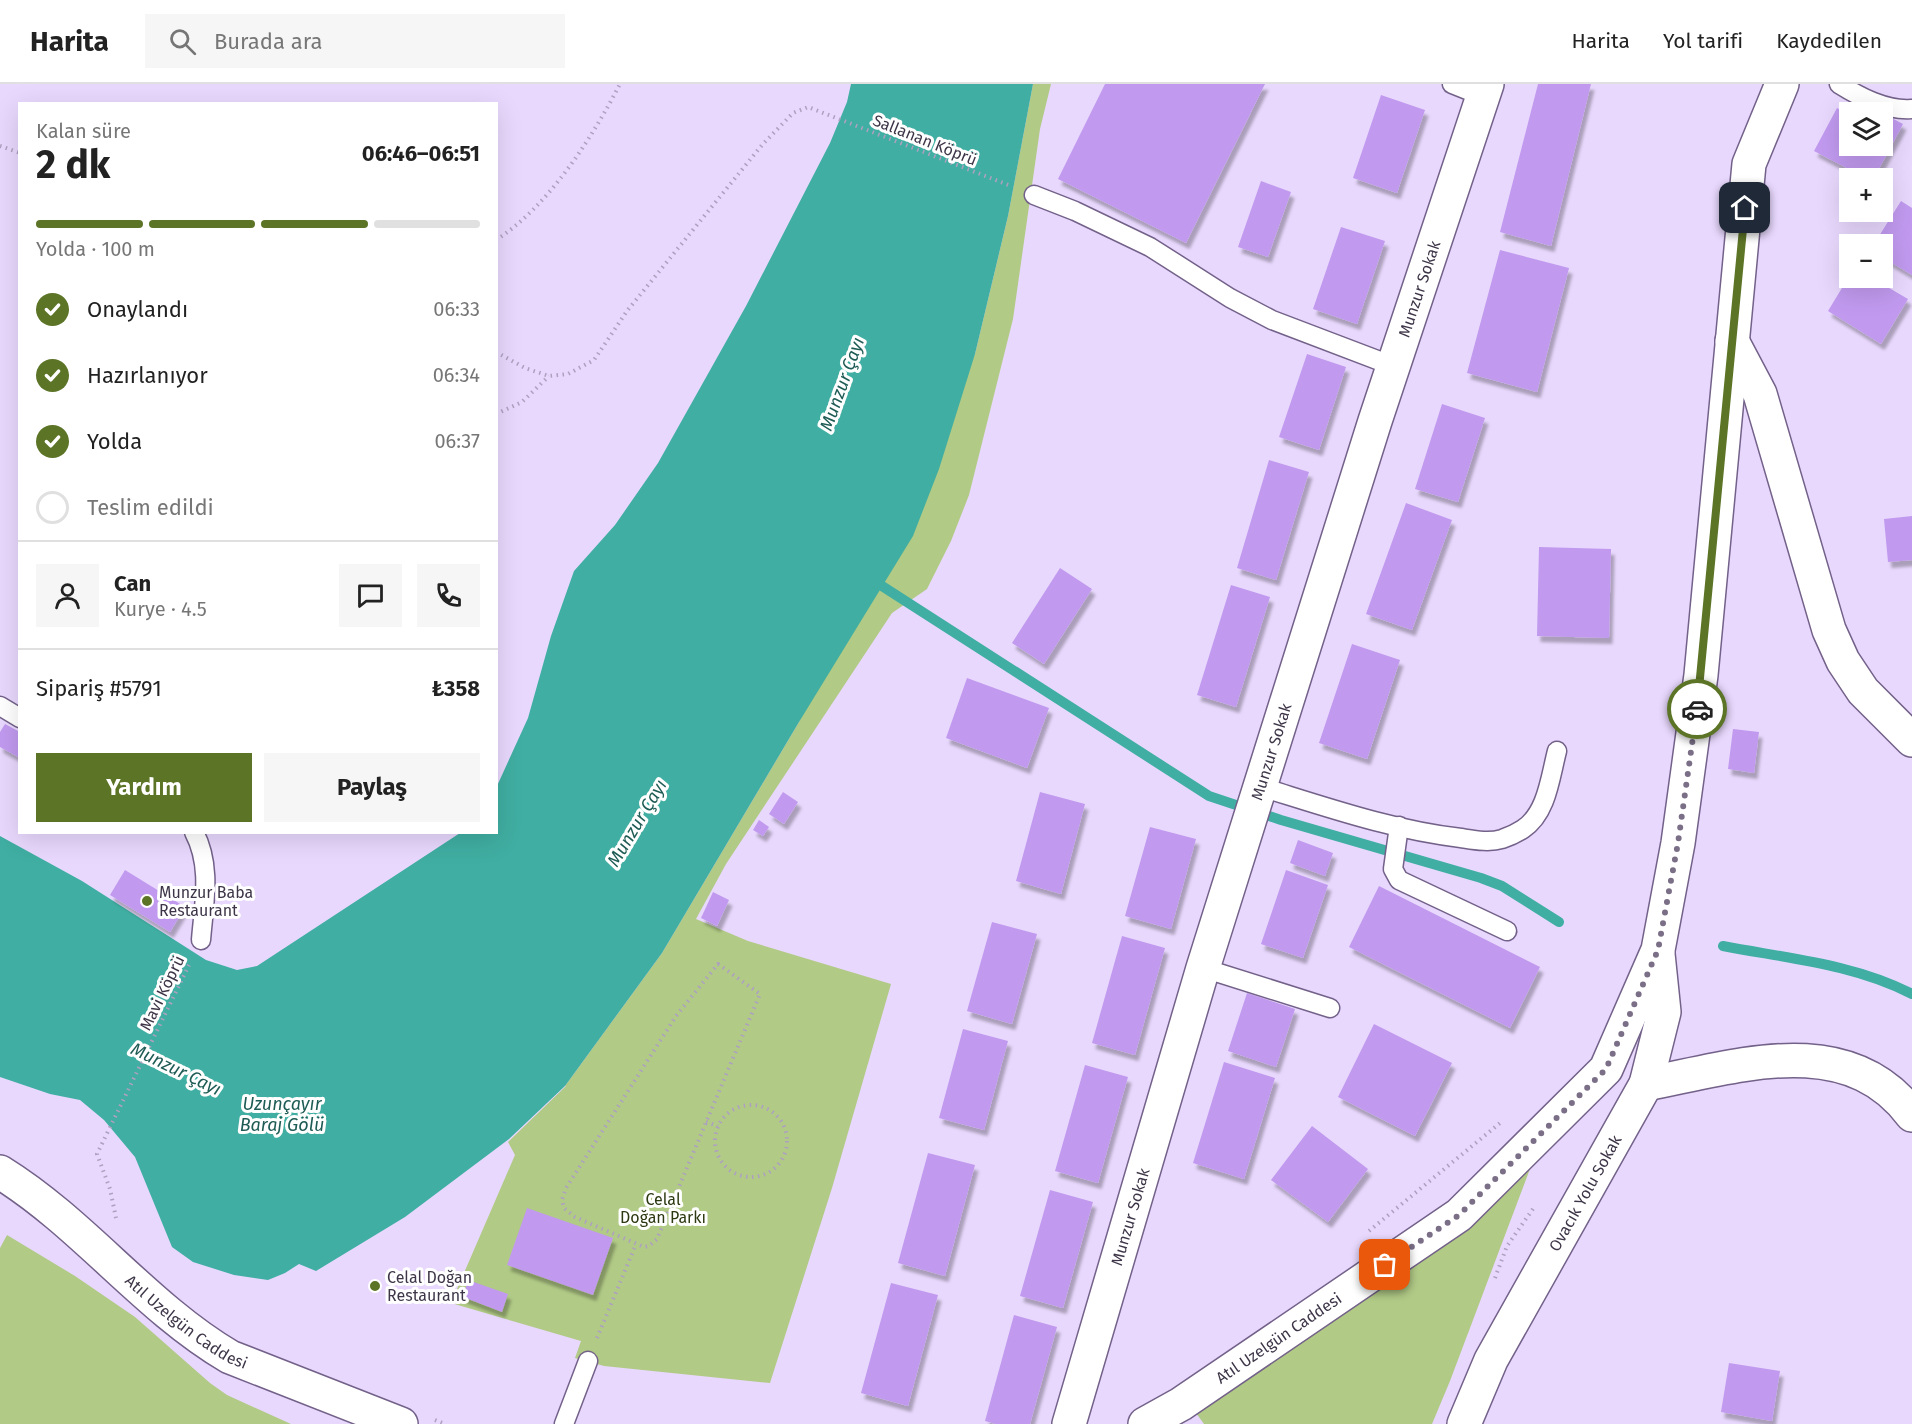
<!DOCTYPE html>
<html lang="tr">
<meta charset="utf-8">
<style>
body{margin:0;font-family:"Fira Sans",sans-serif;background:#f6f6f6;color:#222;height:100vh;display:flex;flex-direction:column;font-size:22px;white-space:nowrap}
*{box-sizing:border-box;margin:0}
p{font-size:20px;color:#767676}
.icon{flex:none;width:33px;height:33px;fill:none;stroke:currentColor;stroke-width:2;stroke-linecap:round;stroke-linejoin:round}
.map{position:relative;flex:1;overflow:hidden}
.sheet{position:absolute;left:18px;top:18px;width:480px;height:732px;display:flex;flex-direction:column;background:#fff;border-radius:0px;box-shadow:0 6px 24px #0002}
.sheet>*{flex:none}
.controls{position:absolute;left:1839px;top:18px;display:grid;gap:12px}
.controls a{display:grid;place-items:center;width:54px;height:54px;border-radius:0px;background:#fff;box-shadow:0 6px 24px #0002;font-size:30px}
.pin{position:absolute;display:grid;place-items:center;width:51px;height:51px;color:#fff;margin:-26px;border-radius:12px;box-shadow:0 3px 9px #0006}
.courier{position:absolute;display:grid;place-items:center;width:60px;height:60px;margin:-30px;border:4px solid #5c7426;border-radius:50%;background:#fff;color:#222;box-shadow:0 2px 8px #0007}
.summary em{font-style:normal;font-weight:700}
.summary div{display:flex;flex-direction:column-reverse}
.summary{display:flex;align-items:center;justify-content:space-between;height:102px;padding:0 18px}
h1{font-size:39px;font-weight:700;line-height:45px}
.bar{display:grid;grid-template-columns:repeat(4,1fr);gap:9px 6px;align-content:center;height:72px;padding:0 18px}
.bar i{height:8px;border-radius:4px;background:#e0e0e0}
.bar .active{background:#5c7426}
.bar p{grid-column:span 4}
.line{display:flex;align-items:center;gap:15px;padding:0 18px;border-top:2px solid #e0e0e0}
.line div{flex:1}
.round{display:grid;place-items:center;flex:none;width:63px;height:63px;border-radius:0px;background:#f6f6f6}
ol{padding:0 18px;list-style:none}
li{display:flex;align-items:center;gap:18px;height:66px}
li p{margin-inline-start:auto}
li .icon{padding:6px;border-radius:50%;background:#5c7426;color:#fff;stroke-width:4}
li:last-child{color:#767676}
li i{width:33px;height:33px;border:3px solid #e0e0e0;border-radius:50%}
.button{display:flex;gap:12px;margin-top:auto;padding:12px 18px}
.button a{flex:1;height:69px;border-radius:0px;background:#5c7426;color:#fff;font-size:24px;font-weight:700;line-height:69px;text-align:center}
.button a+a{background:#f6f6f6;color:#222}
header{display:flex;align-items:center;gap:36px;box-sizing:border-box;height:84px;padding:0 30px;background:#fff;border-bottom:2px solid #e0e0e0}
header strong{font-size:28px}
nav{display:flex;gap:33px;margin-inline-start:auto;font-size:21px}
.search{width:420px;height:54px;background:#f6f6f6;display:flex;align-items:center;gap:15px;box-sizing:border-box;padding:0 21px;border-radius:0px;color:#767676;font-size:22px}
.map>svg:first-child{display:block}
.green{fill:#b1ca86}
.water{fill:#40aea2}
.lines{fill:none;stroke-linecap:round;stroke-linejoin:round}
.stream{stroke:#40aea2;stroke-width:10}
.building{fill:#c19aef;filter:url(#shadow)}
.service-casing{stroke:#736189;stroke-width:21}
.minor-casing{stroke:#736189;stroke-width:36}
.path{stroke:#aea1c0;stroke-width:4;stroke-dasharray:1.5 4.5;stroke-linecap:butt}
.service{stroke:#fff;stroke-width:18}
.minor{stroke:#fff;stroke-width:33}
.done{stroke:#7a6f87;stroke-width:6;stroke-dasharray:0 10.8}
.route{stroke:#5c7426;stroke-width:8}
.poi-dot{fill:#5c7426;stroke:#fff;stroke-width:2}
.labels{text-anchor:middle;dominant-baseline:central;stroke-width:6;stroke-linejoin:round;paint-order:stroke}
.street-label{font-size:16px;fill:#3e3648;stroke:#fff}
.poi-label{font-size:16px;fill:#3e3648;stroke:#fff;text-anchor:start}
.park-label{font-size:16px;fill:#2c3912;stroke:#fff}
.water-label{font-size:18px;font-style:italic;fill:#205c56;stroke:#fff}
</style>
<header>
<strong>Harita</strong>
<div class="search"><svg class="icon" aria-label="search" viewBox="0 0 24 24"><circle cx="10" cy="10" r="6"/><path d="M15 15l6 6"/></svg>Burada ara</div>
<nav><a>Harita</a><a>Yol tarifi</a><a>Kaydedilen</a></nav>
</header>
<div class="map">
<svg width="1912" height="1340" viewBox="0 0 1912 1340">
<defs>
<filter id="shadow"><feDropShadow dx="3.5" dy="6" stdDeviation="1.5" flood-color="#0004"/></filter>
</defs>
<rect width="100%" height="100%" fill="#e8d8fd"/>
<!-- green -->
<g class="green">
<path d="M1033,0h18l-11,45 -27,190 -44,176 -18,46 -24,48 -35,24 -166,251 -30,55 52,22 143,43 -59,204 -62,195 -166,-17 -29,-8 6,-17 -130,-38 64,-148 -7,-13 58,-56h-1l97,-133 137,-231 176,-368 33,-138z"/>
<path d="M1542,1053l-92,244 -18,43h-228l-8,-11z"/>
<path d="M7,1151l68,41 60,41 75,66 17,12 64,29h-291v-176z"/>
</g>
<!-- water -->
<path class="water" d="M851,0h182l-25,132 -33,138 -36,115 -26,67 -114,186 -137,231 -97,133 -56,53 -104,78 -89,54 -17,-7 -14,9 -17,7 -34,-5 -41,-13 -21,-15 -37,-90 -31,-37 -24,-20 -30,-6 -50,-17v-241l82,45 124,79 31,10 20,-4 203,-133 36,-1 1,-46 31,-68 23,-82 23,-65 41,-46 43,-62 88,-157 84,-163 17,-41z"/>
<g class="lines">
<!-- stream -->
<g class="stream">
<path d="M869,496l13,6 327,210 72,24 200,58 21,8 57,36"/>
<path d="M1723,862c62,12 132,18 189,48"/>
</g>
</g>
<!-- building -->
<g class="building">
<path d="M1105,0h160l-79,159 -128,-64z"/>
<path d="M1538,0h53l-40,162 -51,-14z"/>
<path d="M1381,11l44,15 -28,83 -44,-15z"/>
<path d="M1837,24l13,7v31h32v-33l21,11 -29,54h-8l-52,-27z"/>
<path d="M1261,97l30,11 -23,65 -30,-10z"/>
<path d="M1901,117l11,7v67l-30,-18v-13h-8z"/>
<path d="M1341,143l44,14 -28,83 -44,-15z"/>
<path d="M1500,166l69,18 -32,124 -70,-19z"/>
<path d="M1848,194h24l36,21 -27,45 -53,-33z"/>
<path d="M1307,270l39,13 -27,83 -40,-13z"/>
<path d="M1442,320l43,14 -27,84 -43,-13z"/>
<path d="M1269,376l40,12 -33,108 -39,-12z"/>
<path d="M1406,419l46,17 -40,110 -46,-16z"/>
<path d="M1912,432v44l-24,2 -4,-43z"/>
<path d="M1539,463l72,2 -2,89 -72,-2z"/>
<path d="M1060,484l32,21 -48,75 -32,-21z"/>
<path d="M1231,501l39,12 -34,110 -39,-12z"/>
<path d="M1352,560l48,16 -33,99 -48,-16z"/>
<path d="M967,594l82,30 -22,60 -81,-30z"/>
<path d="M5,640l15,8v26l-20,-11v-15z"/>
<path d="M1733,645l26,3 -5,41 -26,-4z"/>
<path d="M783,708l15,10 -14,22 -15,-10z"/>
<path d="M1040,708l45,12 -24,90 -45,-13z"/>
<path d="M759,736l10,7 -6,9 -10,-6z"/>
<path d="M1150,743l46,12 -25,90 -46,-13z"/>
<path d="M1298,756l35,13 -8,23 -35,-13z"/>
<path d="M125,786l60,37 -15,25 -60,-37z"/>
<path d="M1286,786l42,15 -25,73 -42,-14z"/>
<path d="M1379,802l161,81 -30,61 -161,-81z"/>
<path d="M713,808l16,8 -12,26 -16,-8z"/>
<path d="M992,838l45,12 -25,90 -45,-13z"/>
<path d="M1122,852l43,12 -30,107 -43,-12z"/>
<path d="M1247,909l48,16 -19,58 -48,-16z"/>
<path d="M1374,940l78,39 -37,73 -77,-39z"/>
<path d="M963,945l45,12 -24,89 -45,-12z"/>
<path d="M1224,978l51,16 -31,101 -51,-16z"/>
<path d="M1085,981l43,12 -30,106 -43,-12z"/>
<path d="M1312,1042l56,43 -40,53 -57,-42z"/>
<path d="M928,1069l47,12 -30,111 -47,-13z"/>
<path d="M1050,1106l43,12 -30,106 -43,-12z"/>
<path d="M527,1124l86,30 -20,57 -86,-30z"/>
<path d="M468,1196l40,14 -6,18 -39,-15z"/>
<path d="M891,1199l47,12 -30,111 -47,-13z"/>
<path d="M1014,1231l43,12 -27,97h-34l-11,-3z"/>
<path d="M1729,1279l51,8 -8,50 -51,-9z"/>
</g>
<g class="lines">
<defs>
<g id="service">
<path d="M1452,0l30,12"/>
<path d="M1839,0c21,13 47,27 73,25"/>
<path d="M1034,111l41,16 75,36 80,51 42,22 121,46"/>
<path d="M0,622l20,12"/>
<path d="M1261,703c65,20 131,43 200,51 13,2 28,5 41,1 6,-2 15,-6 21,-10 24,-16 27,-51 34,-78"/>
<path d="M1399,742l-6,43 6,11 108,51"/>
<path d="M194,748c18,34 10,71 7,108"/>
<path d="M1203,884l127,40"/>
<path d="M564,1340l24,-63"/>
</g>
<g id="minor">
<path d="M1732,257l28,53 69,236 14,31 20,30 49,49"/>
<path d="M1646,1000c89,-17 201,-56 266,31"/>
<path id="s1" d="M0,1088c84,52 145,135 230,185l171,67"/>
<path id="s2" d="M1069,1340l134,-456 172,-547 112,-337"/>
<path id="s3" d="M1145,1340l36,-20 278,-189 147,-146 52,-119 20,-107 23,-168 48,-511 33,-80"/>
<path id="s4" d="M1464,1340l27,-64 155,-276 18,-72 -6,-58"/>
</g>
</defs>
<!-- service casing -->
<use href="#service" class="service-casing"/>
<!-- minor casing -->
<use href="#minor" class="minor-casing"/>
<!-- path -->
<g class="path">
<path d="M0,62l20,7"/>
<path d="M496,156c52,-33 96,-102 124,-156"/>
<path d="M496,268l29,16 24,8 19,-2 26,-14 33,-49 135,-166 31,-32 15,-6 203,79"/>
<path d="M496,330l26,-12 27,-26"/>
<path d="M718,880l42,30 -103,245 -8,7 -5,1 -69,-30 -11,-9 -2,-8 4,-12 110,-172z"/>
<circle cx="751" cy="1057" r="36"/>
<path d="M706,1038l12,4"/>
<path d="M116,1134l-6,-29 -13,-35 92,-189"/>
<path d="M1369,1147l131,-108"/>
<path d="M1495,1194l12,-32 28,-40"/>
<path d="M597,1254l39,-94"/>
<path d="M435,1336l10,4"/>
</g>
<!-- service -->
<use href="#service" class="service"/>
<!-- minor -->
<use href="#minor" class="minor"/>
</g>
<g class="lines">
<!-- done -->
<path class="done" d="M1385,1181l74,-50 147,-146 52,-119 20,-107 19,-134"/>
<!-- route -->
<path class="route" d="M1697,625l48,-501"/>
</g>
<!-- markers -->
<g class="poi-dot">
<circle cx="147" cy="817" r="6"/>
<circle cx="375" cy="1202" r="6"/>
</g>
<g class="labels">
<!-- street labels -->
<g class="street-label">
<text transform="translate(925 56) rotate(22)">Sallanan Köprü</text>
<text stroke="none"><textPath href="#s2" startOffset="1188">Munzur Sokak</textPath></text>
<text stroke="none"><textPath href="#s2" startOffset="702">Munzur Sokak</textPath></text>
<text transform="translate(162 909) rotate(-64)">Mavi Köprü</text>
<text stroke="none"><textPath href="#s4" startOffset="261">Ovacık Yolu Sokak</textPath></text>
<text stroke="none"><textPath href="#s2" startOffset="216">Munzur Sokak</textPath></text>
<text stroke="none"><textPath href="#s1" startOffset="240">Atıl Uzelgün Caddesi</textPath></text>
<text stroke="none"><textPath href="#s3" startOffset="159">Atıl Uzelgün Caddesi</textPath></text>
</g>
<!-- poi labels -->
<g class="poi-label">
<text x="159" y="808">Munzur Baba<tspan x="159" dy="18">Restaurant</tspan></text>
<text x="387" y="1193">Celal Doğan<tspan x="387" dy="18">Restaurant</tspan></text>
</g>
<!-- park labels -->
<g class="park-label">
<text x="663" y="1115">Celal<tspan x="663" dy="18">Doğan Parkı</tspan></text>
</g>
<!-- water labels -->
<g class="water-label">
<text transform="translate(842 300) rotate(-70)">Munzur Çayı</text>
<text transform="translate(637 739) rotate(-59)">Munzur Çayı</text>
<text transform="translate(176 985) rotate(26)">Munzur Çayı</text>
<text x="282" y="1020">Uzunçayır<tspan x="282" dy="21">Baraj Gölü</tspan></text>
</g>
</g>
</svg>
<div class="controls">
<a><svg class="icon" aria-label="layers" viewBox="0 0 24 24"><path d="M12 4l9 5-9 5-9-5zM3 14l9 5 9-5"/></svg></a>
<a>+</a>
<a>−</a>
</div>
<div class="pin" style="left:1385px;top:1181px;background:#ea580c"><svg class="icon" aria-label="bag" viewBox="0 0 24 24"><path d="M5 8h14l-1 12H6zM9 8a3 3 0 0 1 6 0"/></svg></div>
<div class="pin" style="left:1745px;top:124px;background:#1f2937"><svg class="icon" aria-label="home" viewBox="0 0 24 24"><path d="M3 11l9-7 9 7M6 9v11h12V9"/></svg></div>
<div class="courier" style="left:1697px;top:625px"><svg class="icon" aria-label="car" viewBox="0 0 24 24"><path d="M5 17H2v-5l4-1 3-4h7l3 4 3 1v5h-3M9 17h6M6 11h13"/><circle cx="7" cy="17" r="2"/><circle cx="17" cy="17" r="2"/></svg></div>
<section class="sheet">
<div class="summary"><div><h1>2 dk</h1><p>Kalan süre</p></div><em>06:46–06:51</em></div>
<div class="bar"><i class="active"></i><i class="active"></i><i class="active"></i><i></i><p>Yolda · 100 m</p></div>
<ol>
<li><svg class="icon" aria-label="check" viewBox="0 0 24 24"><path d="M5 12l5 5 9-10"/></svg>Onaylandı<p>06:33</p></li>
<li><svg class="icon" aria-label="check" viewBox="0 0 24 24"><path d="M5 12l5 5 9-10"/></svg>Hazırlanıyor<p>06:34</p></li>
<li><svg class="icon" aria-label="check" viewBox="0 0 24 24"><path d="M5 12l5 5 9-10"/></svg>Yolda<p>06:37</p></li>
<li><i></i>Teslim edildi</li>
</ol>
<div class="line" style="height:108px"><a class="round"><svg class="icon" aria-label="person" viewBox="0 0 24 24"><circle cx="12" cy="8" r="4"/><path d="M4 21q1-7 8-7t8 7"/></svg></a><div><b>Can</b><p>Kurye · 4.5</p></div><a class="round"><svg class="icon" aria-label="chat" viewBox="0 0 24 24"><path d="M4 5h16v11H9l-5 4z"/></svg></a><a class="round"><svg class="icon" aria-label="phone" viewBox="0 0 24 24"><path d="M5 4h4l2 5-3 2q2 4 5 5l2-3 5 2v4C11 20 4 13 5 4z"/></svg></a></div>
<div class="line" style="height:78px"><div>Sipariş #5791</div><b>₺358</b></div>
<div class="button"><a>Yardım</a><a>Paylaş</a></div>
</section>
</div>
